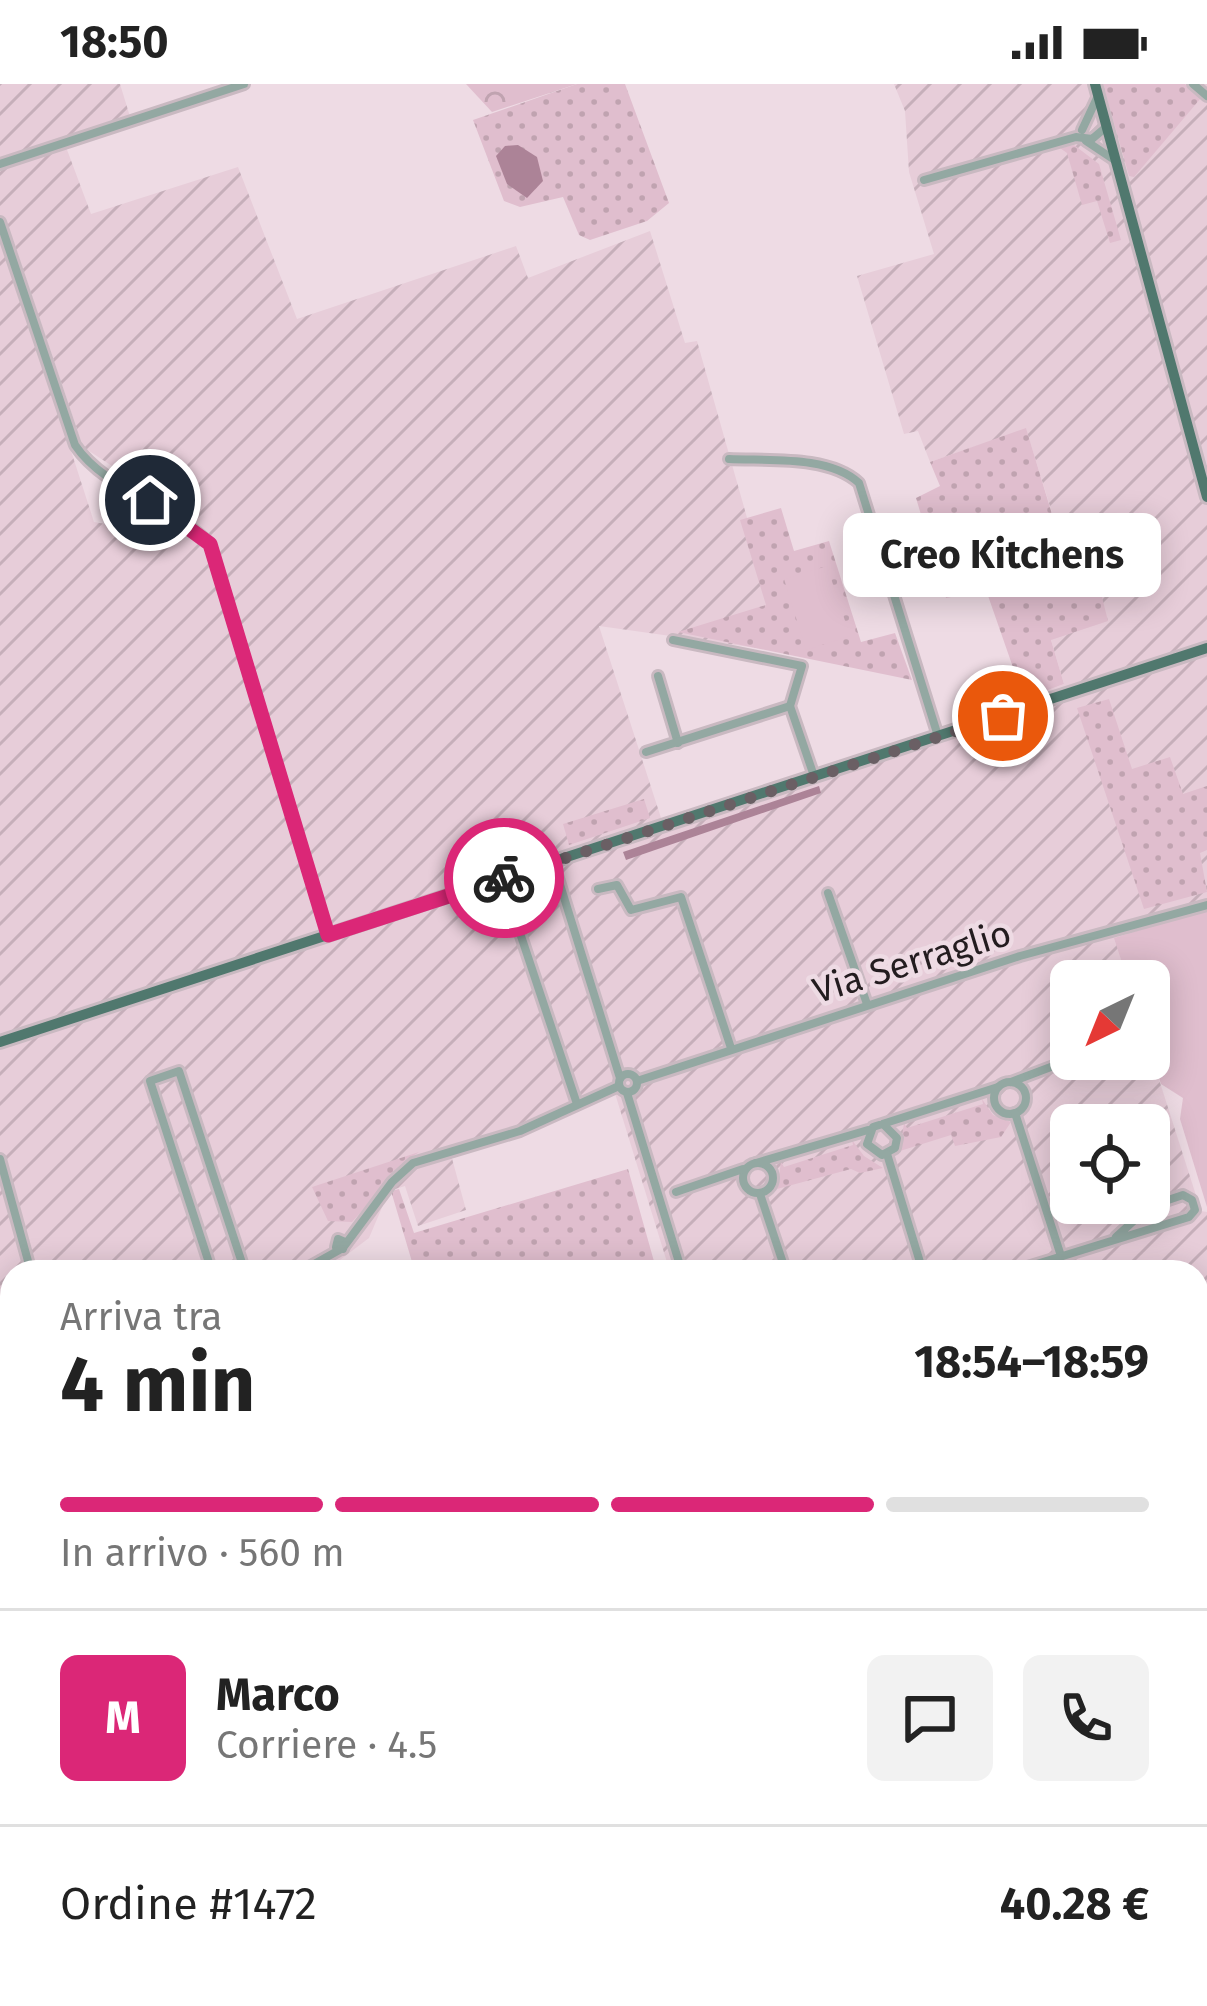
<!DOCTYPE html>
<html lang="it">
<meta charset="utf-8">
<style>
body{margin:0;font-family:"Fira Sans",sans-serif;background:#f2f2f2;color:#222;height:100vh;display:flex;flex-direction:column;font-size:45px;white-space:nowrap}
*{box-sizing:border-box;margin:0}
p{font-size:39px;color:#767676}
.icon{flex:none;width:66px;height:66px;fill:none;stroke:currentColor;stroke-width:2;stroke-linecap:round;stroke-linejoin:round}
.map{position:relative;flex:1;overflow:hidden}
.side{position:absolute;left:0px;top:1176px;width:1209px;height:747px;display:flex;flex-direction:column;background:#fff;border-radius:36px 36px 0 0;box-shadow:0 6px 30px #0003}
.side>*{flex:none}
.needle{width:78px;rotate:223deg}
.fabs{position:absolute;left:1050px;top:876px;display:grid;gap:24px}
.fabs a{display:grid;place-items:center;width:120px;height:120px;border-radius:18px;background:#fff;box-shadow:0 6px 30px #0003;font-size:60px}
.pin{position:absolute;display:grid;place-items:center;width:102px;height:102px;color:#fff;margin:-51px;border:6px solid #fff;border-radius:50%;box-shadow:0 3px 12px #0007}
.courier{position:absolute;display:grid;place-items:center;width:120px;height:120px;margin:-60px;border:9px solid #db2777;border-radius:50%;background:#fff;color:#222;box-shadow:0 3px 15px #0007}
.bubble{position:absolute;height:84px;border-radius:18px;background:#fff;box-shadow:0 6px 30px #0003;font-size:39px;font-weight:700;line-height:84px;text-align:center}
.headline em{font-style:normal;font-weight:700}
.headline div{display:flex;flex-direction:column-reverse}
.headline{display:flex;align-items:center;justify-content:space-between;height:204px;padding:0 60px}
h1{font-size:78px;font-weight:700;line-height:90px}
.bar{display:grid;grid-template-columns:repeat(4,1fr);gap:18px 12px;align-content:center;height:144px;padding:0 60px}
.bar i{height:15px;border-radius:9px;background:#e0e0e0}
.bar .on{background:#db2777}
.bar p{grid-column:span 4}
.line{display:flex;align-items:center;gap:30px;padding:0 60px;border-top:3px solid #e0e0e0}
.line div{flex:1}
.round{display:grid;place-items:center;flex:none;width:126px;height:126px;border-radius:18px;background:#f2f2f2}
.status{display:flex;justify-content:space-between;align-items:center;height:84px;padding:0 60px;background:#fff;direction:ltr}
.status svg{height:33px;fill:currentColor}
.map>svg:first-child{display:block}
.industrial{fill:url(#industrial-furrows);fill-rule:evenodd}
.green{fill:url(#green-dots)}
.forest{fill:url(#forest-crowns)}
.pitch{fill:#e0bece}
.water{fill:#ac8397}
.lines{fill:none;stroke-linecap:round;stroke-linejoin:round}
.minor-casing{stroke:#c9b9c1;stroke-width:14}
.major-casing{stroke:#c9b9c1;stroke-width:16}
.minor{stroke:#93a8a2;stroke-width:8}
.major{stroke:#50786e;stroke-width:10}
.done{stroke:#6a5f64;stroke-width:12;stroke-dasharray:0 21.6}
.route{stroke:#db2777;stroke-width:15}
.labels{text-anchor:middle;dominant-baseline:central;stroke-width:9;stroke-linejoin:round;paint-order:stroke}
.street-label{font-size:36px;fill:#231c1f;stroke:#eedbe4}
</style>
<div class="status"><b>18:50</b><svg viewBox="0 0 49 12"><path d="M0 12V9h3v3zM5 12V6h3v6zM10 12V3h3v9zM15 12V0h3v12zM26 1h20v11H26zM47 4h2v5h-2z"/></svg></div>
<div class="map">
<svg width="1207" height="1922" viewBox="0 0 1207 1922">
<defs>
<pattern id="industrial-furrows" width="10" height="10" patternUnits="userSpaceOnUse" patternTransform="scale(3)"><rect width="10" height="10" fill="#e7cdd9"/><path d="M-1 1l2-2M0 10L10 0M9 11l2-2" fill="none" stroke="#c6afba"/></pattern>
<pattern id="green-dots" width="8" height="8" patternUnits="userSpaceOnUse" patternTransform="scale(3)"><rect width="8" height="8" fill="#e0bece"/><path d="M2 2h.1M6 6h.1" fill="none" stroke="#c0a3b0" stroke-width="1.8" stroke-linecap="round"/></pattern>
<pattern id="forest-crowns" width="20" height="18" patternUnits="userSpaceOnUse" patternTransform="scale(3)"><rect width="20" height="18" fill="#e0bece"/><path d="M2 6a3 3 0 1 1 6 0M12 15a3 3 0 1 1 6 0" fill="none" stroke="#c0a3b0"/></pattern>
</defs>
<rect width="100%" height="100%" fill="#eedbe4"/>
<!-- industrial -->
<path class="industrial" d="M0,0h120l12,39 -66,24 25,67 147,-47 59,152 219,-73 12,32 122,-47 35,112 12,-2 75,265 34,49 -207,-29 64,198 364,-115 -3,-10 40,-15 -13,-44 35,-102 -24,7 -36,-116 -96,33 -12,-31 -14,3 -47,-158 77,-22 -25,-82 -4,-61 -11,-27h313v825l-92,29 13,43h-57v78h78v-11l52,163 6,1v794h-1207zM13,156l70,207 98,64 18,19 -43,3 -62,-11 -90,-279zM613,1003l57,185h527v723h-1185v-723h312l45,-34 20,-47 16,-5 13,40 48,-16 -16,-59 66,-18zM1071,1041h78v78h-78z"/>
<!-- green -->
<g class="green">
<path d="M577,0h48l44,119 -22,18 -57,19 -11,-5 -16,-38 -43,10 -16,-6 -31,-81z"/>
<path d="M1103,0h82l16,14 -67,79 -5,-1z"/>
<path d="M1074,61l25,19 22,76 -11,3 -13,-42 -15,4 -15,-52 -7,-5z"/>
<path d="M1026,344l35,116 26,-7 21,84 -57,19 13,44 -40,15 -38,-109 -40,8 -30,-100 24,-12 -10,-24z"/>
<path d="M781,424l13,43 35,-10 32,101 34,-9 17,47 -234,-48 88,-27 -26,-85z"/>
<path d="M1109,615l23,70 38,-12 13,37 24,-8v64l-7,3 7,39 -63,17 -67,-201z"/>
<path d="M644,715l6,19 -81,27 -6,-21z"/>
<path d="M982,1015l11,16 18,7 -10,15 -46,9 -4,-11 -51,16 4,-28 3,5 76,-24z"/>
<path d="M852,1056l12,16 19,12 -23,5 -9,-4 -74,20 4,-27 3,5 69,-22z"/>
<path d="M419,1068c-28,18 -46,48 -67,70l-24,-1 -16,-34z"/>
<path d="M628,1085l29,103h-242l-24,-81 8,-2 15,44z"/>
</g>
<!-- forest -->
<path class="forest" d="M466,0h111l-85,28z"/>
<!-- pitch -->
<g class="pitch">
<path d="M827,482l23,70 -44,14 -22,-71z"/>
<path d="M1207,825v298l-27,-88 3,-21 -22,-14 -12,-36v-67h-21l-14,-43z"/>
</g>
<!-- water -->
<g class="water">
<path d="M518,61l19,12 6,24 -16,17 -20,-14 -11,-28 9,-10z"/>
<path d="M819,702l2,7 -195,67 -3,-8z"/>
</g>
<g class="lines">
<defs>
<g id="minor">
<path d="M1193,0l14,12"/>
<path d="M1082,46l15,-32"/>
<path d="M1086,57l27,18"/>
<path d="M0,80l244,-80"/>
<path d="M924,96l152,-43 16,2 13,-11"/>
<path d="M0,138l75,223c30,45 97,60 135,99l118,391"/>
<path d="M729,375c38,2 100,-4 130,24l79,253"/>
<path d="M673,556l129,26 -12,40 24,70"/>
<path d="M658,592l20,67"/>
<path d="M646,668l144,-46"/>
<path d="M553,778l67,216"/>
<path d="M502,795l75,225"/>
<path d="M598,805l19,-4 14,25 50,-13 50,151"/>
<path d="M828,809l39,111"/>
<circle cx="628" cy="999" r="9"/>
<path d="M637,997l383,-125 187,-51"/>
<path d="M1011,998l61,-23"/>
<circle cx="1010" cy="1014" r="16"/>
<path d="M627,1009l55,179"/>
<path d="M1015,1029l46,143"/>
<path d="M883,1040l14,14 -2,10 -13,7 -15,-11 6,-17 125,-40"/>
<path d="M887,1070l36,118"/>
<path d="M0,1075l31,113"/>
<circle cx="758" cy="1094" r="15"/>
<path d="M756,1079l112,-33"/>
<path d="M676,1108l67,-23"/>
<path d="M760,1110l26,78"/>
<path d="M338,1155l7,3 -2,7 -7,-2z"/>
<path d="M345,1161l47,-63 21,-19 107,-32 99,-45"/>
<path d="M212,1188l-62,-191 29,-10 66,201"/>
<path d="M300,1188l41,-23"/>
<path d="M1011,1188l178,-55 6,-7 -3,-10 -9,-5 -33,11 -34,31"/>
<path d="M0,1273l12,-3"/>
<path d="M1197,1478l10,-3"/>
<path d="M1197,1490l10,-3"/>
<path d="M0,1531l12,-4"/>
<path d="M1197,1599l10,-2"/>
<path d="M0,1622l12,35"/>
<path d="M1197,1700l10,-3"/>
<path d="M1197,1824l10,-2"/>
<path d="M1197,1834l10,-3"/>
<path d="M0,1841l12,-4"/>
<path d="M396,1911l4,11"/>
<path d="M659,1911l4,11"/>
<path d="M801,1911l1,11"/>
<path d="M416,1922l24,-11"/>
</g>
<g id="major">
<path d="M1095,0l112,413"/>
<path d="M0,958l1207,-394"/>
</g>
</defs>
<!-- minor casing -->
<use href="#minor" class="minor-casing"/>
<!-- major casing -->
<use href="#major" class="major-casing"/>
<!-- minor -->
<use href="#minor" class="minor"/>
<!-- major -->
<use href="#major" class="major"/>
</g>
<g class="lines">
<!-- done -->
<path class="done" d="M504,794l499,-162"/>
<!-- route -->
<path class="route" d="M150,416l60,44 118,391 176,-57"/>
</g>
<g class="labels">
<!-- street labels -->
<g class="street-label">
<text transform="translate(912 878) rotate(-17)">Via Serraglio</text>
</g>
</g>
</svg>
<div class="fabs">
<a><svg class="needle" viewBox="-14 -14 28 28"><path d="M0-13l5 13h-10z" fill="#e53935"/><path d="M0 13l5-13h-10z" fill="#767676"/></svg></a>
<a><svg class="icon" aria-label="locate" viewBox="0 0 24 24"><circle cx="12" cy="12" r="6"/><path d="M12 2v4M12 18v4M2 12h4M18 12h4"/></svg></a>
</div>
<div class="pin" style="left:1003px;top:632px;background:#ea580c"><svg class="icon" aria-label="bag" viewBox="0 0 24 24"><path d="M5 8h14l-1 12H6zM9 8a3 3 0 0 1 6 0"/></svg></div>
<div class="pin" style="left:150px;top:416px;background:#1f2937"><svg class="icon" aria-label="home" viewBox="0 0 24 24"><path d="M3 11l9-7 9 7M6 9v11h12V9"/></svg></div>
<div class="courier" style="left:504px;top:794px"><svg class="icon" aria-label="bike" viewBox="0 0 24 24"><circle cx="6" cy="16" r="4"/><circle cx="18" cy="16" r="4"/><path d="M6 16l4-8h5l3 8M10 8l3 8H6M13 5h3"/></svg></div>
<div class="bubble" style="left:843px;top:429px;width:318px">Creo Kitchens</div>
<section class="side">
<div class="headline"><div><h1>4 min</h1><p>Arriva tra</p></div><em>18:54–18:59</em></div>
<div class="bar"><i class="on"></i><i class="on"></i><i class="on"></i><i></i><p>In arrivo · 560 m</p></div>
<div class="line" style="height:216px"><b class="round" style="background:#db2777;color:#fff">M</b><div><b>Marco</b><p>Corriere · 4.5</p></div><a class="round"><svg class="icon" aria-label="chat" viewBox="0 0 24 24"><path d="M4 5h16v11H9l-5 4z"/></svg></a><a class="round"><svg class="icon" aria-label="phone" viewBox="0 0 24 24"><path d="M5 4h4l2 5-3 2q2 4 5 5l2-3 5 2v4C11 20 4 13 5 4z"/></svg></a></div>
<div class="line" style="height:156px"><div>Ordine #1472</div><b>40.28 €</b></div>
</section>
</div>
